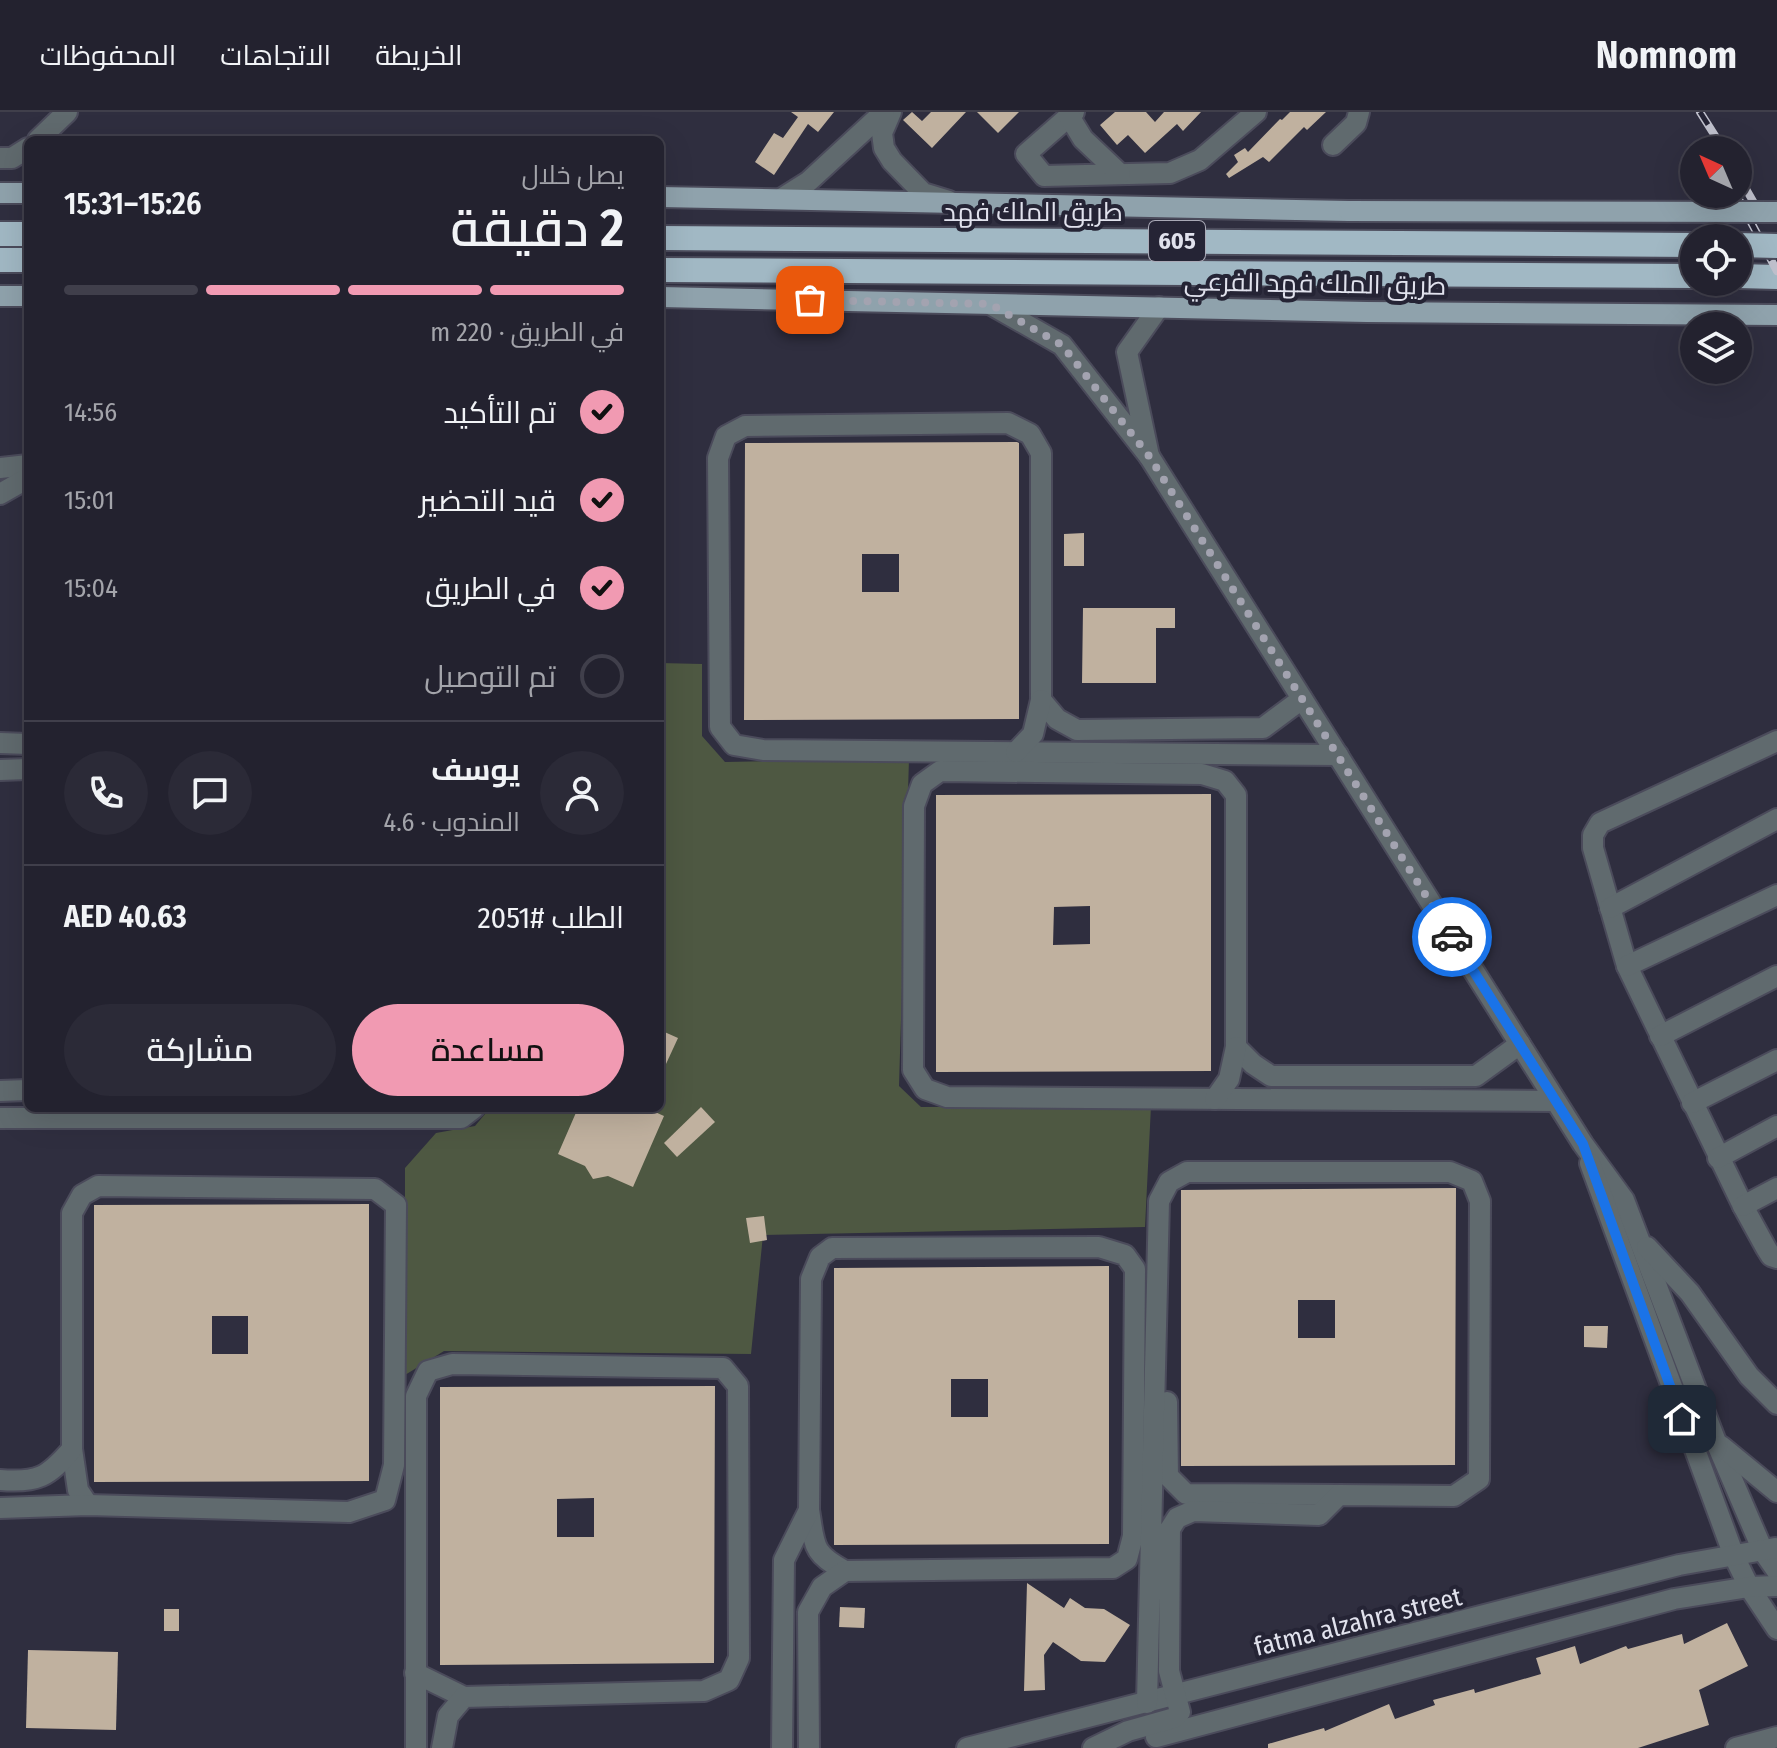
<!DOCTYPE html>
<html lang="ar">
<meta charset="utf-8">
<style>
body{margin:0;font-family:"Fira Sans Condensed",Cairo,sans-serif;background:#2b2a37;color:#f1f3f6;direction:rtl;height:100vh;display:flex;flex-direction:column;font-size:30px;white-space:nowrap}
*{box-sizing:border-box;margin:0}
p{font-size:26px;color:#a3a4aa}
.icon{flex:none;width:44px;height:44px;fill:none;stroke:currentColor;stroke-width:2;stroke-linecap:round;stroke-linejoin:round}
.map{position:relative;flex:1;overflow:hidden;direction:ltr}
.sheet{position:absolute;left:24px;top:24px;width:640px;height:976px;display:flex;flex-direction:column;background:#23222f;border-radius:12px;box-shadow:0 8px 32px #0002,0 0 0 2px #403f4b;direction:rtl}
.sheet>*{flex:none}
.needle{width:52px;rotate:316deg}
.fabs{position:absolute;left:1680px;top:24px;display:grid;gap:16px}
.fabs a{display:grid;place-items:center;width:72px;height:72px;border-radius:50%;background:#23222f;box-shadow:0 8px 32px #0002,0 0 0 2px #403f4b;font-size:40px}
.pin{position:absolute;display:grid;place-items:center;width:68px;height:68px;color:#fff;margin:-34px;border-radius:16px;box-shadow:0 4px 12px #0006}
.courier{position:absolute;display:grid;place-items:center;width:80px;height:80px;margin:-40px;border:6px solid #1a73e8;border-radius:50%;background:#fff;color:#222;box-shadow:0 2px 10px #0007}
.head em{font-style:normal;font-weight:600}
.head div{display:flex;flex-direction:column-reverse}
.head{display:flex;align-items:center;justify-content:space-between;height:136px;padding:0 40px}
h1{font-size:52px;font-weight:600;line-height:60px}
.bar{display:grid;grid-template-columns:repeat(4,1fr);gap:12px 8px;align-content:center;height:96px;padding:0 40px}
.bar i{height:10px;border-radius:6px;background:#403f4b}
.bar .current{background:#f19ab2}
.bar p{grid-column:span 4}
.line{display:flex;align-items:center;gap:20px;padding:0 40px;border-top:2px solid #403f4b}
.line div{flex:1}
.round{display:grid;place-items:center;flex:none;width:84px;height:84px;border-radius:42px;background:#2b2a37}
ol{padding:0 40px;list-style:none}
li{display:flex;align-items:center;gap:24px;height:88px}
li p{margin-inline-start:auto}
li .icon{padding:8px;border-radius:50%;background:#f19ab2;color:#111;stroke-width:4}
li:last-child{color:#a3a4aa}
li i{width:44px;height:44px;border:4px solid #403f4b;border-radius:50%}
.primary-button{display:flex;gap:16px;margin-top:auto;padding:16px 40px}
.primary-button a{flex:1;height:92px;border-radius:48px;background:#f19ab2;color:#111;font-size:32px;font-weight:600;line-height:92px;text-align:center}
.primary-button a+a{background:#2b2a37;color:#f1f3f6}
header{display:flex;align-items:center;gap:48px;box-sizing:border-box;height:112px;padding:0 40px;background:#23222f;border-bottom:2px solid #403f4b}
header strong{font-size:38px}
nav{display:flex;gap:44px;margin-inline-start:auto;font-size:28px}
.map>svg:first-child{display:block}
.green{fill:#4e5842}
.building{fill:#c0b19f;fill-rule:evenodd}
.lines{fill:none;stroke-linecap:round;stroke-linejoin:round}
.minor-casing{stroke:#4b4b5b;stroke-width:24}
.major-casing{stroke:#4b4b5b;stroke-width:24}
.highway-casing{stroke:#4b4b5b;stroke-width:28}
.minor{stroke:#606a6e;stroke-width:20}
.major{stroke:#8fa2ac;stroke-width:20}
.highway{stroke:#a1b8c4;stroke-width:24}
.rail-casing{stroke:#bfc0cc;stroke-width:8}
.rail{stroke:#252435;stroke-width:5;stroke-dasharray:15;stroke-linecap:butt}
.major-bridge-casing{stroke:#4b4b5b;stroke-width:24;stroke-linecap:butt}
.highway-bridge-casing{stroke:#4b4b5b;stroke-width:28;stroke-linecap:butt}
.major-bridge{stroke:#8fa2ac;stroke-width:20}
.highway-bridge{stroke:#a1b8c4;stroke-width:24}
.done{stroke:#a3a3b0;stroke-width:8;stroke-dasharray:0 14.4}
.route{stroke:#1a73e8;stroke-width:10}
.labels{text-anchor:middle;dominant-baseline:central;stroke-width:8;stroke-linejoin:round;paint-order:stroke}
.shield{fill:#252435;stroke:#a9a9b6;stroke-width:2}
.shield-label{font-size:24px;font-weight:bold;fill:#e1e2ed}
.street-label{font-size:26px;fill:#e1e2ed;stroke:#252435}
</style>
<header>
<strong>Nomnom</strong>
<nav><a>الخريطة</a><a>الاتجاهات</a><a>المحفوظات</a></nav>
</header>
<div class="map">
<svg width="1777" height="1636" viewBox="0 0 1777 1636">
<rect width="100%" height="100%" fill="#2f2e3f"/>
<!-- green -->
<path class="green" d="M660,551l42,1v72l23,26 184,-3 -10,327 22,21 230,-1 -6,121 -382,8 -12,119 -307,-3 -39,24v-207l31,-35 39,-7 15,-18h170z"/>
<!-- building -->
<g class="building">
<path d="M791,0h43l-16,20 -10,-8 -34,51 -19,-13 19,-29 9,5 15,-21z"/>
<path d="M912,0l10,9 9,-9h35l-34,36 -29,-28z"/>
<path d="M977,0h42l-21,21z"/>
<path d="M1115,0h31l9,10 9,-10h37l-18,19 -6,-7 -32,29 -17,-18 -11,10 -17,-20z"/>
<path d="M1290,0h36l-19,18 -3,-3 -35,35 -6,-5 -34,21 -3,-4 12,-12 -4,-7 11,-7 3,4 32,-33 2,1z"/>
<path d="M1017,330l2,1v276l-275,1 1,-277zM862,442h37v38h-37z"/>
<path d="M1084,421v33h-20v-32z"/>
<path d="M1083,496h92v20h-19v55h-74z"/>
<path d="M1211,682v277l-275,1v-277zM1090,794v38l-37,1 1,-38z"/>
<path d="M660,918l18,8 -18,39z"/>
<path d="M701,995l14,15 -38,35 -13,-14z"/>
<path d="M578,996h68l18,8 -31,71 -25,-11 -15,3 -8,-13 -27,-12z"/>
<path d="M1456,1076l-1,277 -274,1v-276zM1298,1188h37v38h-37z"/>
<path d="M369,1092v277l-275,1v-277zM212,1204h36v38h-36z"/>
<path d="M764,1104l3,24 -17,3 -4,-25z"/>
<path d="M1109,1154v278l-275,1v-277zM951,1267h37v38h-37z"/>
<path d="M1584,1214h24l-1,22 -23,-1z"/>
<path d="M715,1274l-1,277 -274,2v-278zM594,1386v39h-37v-38z"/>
<path d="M1027,1471l37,25 6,-10 15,10 19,1 26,16 -25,37 -24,-1 -28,-19 -9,13 1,35 -21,1z"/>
<path d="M840,1495l25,1 -1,20 -25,-1z"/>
<rect x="164" y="1497" width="15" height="22"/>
<path d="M1727,1511l21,43 -49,24 10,35 -71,23h-370v-4l56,-16 1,3 64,-27 6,15 40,-14 -2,-5 41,-11 1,4 66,-19 -5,-16 39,-12 5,18 46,-18 2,3 54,-15 2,10z"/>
<path d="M28,1538l90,2 -2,78 -90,-2z"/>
</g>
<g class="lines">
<defs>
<g id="minor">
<path d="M891,0l-9,21 2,15 8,13 31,32 26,8"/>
<path d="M1074,0l-48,42 18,22 126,-3 30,-13 56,-48"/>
<path d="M1069,4l14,23 37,35"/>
<path d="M38,28l29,-28"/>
<path d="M1333,33l23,-22 3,-11"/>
<path d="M0,46h12l16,-10"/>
<path d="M781,87l27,-17 76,-70"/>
<path d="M990,192l72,41 87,111 -22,-104 32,-45"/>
<path d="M1149,344l434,688 41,56 92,242 47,109 14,20"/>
<path d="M0,356l28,-3"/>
<path d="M0,382l28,-16"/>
<path d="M1302,587l-39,29 -186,2 -20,-11 -16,-19v-247l-11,-19 -22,-11 -263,3 -19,10 -8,22 2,269 14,18 29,5 575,5"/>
<path d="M1777,629l-177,82 -7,12v13l34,118 116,240 23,42 5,8 6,2"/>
<path d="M0,631l28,1"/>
<path d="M1016,640l17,-18 8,-34"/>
<path d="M0,658l28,-1"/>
<path d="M1610,796l167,-89"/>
<path d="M1627,854l150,-71"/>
<path d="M1660,924l117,-60"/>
<path d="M1520,932l-44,32h-205l-18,-12 -17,-17v-252l-11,-14 -23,-7 -262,-3 -18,13 -8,22 -1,264 12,19 22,8 608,4"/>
<path d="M0,979l28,-1"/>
<path d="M1215,987l14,-20 7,-32"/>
<path d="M1692,991l85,-43"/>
<path d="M0,1006h461l13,-10"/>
<path d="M1718,1046l59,-32"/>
<path d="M1590,1051l144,393 15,31 28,42"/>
<path d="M1743,1094l34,-18"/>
<path d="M1647,1135l43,46 59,83 28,28"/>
<path d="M1167,1290l1,74 18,18 153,1"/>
<path d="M1721,1334l56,46"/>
<path d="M72,1337l6,41 10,15"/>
<path d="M0,1368c38,3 48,-3 72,-31v-236l10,-18 16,-9 277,3 21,16 -2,260 -9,35 -36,12 -261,-7 -88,3"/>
<path d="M809,1398c6,35 2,43 36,61"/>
<path d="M415,1561l49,24"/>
<path d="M1156,1625l518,-138 75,-12 28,-1"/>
<path d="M416,1636v-352l12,-25 24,-7 271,4 15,18 1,272 -10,22 -25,11 -240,6 -16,19 -6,32"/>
<path d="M782,1636l2,-188 25,-50 2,-231 9,-22 12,-9 267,-1 26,8 10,14 -2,267 -6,23 -14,9 -268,3 -23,16 -14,25 1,136"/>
<path d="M967,1636l712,-183 96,-17"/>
<path d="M1093,1636l35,-17 46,-13 6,-6 -11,-41 1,-142 7,-11 16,-7 126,4 20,-20 115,1 25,-17 1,-278 -8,-20 -22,-9h-263l-18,10 -10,19 -12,502"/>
<path d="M1736,1636l41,-11"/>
</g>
<g id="major">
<path d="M0,81h28"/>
<path d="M660,85l689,14"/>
<path d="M0,184h28"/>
<path d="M660,185l707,15 410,3"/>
</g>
<g id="highway">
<path d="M0,122h28"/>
<path d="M660,126l1034,7"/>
<path d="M0,148h28"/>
<path d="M660,158l1034,6"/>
<path d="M1738,164l39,1"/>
</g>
</defs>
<!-- minor casing -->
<use href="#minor" class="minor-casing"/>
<!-- major casing -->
<use href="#major" class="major-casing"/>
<!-- highway casing -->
<use href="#highway" class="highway-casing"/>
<!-- minor -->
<use href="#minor" class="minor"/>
<!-- major -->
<use href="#major" class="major"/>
<!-- highway -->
<use href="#highway" class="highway"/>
<defs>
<g id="rail">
<path d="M1700,0l24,38"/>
<path d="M1738,63l16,28"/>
<path d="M1736,82l41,77"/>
</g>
</defs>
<!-- rail casing -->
<use href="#rail" class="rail-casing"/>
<!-- rail -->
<use href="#rail" class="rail"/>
<defs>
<path id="major-bridge" d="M1349,99l428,1"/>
<path id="highway-bridge" d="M1738,133l39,1"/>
</defs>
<!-- major-bridge casing -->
<use href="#major-bridge" class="major-bridge-casing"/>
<!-- highway-bridge casing -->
<use href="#highway-bridge" class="highway-bridge-casing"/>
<!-- major-bridge -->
<use href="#major-bridge" class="major-bridge"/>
<!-- highway-bridge -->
<use href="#highway-bridge" class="highway-bridge"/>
</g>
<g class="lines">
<!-- done -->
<path class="done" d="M810,188l180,4 72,41 87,111 303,481"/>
<!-- route -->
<path class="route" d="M1452,825l131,207 99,275"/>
</g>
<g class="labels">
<!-- shield labels -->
<rect class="shield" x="1149" y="109" width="56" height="40" rx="6"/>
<g class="shield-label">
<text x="1177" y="129">605</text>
</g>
<!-- street labels -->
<g class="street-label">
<text x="1033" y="100">طريق الملك فهد</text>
<text transform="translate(1315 172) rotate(1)">طريق الملك فهد الفرعي</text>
<text transform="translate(1358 1510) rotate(-14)">fatma alzahra street</text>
</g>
</g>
</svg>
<div class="fabs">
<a><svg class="needle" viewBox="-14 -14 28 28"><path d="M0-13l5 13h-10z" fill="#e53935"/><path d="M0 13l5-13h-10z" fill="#a3a4aa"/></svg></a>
<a><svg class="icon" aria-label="locate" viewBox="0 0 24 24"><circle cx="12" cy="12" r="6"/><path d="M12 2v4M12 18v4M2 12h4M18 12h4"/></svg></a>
<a><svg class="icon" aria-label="layers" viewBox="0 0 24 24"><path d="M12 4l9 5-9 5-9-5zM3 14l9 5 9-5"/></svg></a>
</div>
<div class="pin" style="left:810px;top:188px;background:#ea580c"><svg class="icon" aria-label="bag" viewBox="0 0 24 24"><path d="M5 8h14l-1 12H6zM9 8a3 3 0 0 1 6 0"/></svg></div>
<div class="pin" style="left:1682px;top:1307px;background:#1f2937"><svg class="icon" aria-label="home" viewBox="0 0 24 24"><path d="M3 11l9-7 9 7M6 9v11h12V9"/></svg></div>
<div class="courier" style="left:1452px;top:825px"><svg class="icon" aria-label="car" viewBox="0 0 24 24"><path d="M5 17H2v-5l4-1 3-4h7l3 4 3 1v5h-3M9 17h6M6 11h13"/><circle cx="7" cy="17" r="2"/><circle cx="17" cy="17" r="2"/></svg></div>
<section class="sheet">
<div class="head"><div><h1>2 دقيقة</h1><p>يصل خلال</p></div><em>15:26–15:31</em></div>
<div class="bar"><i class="current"></i><i class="current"></i><i class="current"></i><i></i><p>في الطريق · 220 m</p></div>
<ol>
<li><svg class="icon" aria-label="check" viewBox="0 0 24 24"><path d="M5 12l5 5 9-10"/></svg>تم التأكيد<p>14:56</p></li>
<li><svg class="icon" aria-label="check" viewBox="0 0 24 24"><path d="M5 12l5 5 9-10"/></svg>قيد التحضير<p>15:01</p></li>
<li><svg class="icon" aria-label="check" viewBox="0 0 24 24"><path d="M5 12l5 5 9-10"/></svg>في الطريق<p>15:04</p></li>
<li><i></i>تم التوصيل</li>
</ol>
<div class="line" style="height:144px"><a class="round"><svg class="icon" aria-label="person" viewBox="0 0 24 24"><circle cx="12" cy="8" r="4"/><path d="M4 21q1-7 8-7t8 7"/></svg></a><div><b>يوسف</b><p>المندوب · 4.6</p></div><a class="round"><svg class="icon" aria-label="chat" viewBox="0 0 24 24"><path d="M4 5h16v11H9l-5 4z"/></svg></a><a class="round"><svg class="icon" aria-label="phone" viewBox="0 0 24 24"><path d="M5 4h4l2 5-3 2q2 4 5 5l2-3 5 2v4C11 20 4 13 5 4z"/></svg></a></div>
<div class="line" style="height:104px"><div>الطلب #2051</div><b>AED 40.63</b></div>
<div class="primary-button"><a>مساعدة</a><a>مشاركة</a></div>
</section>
</div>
